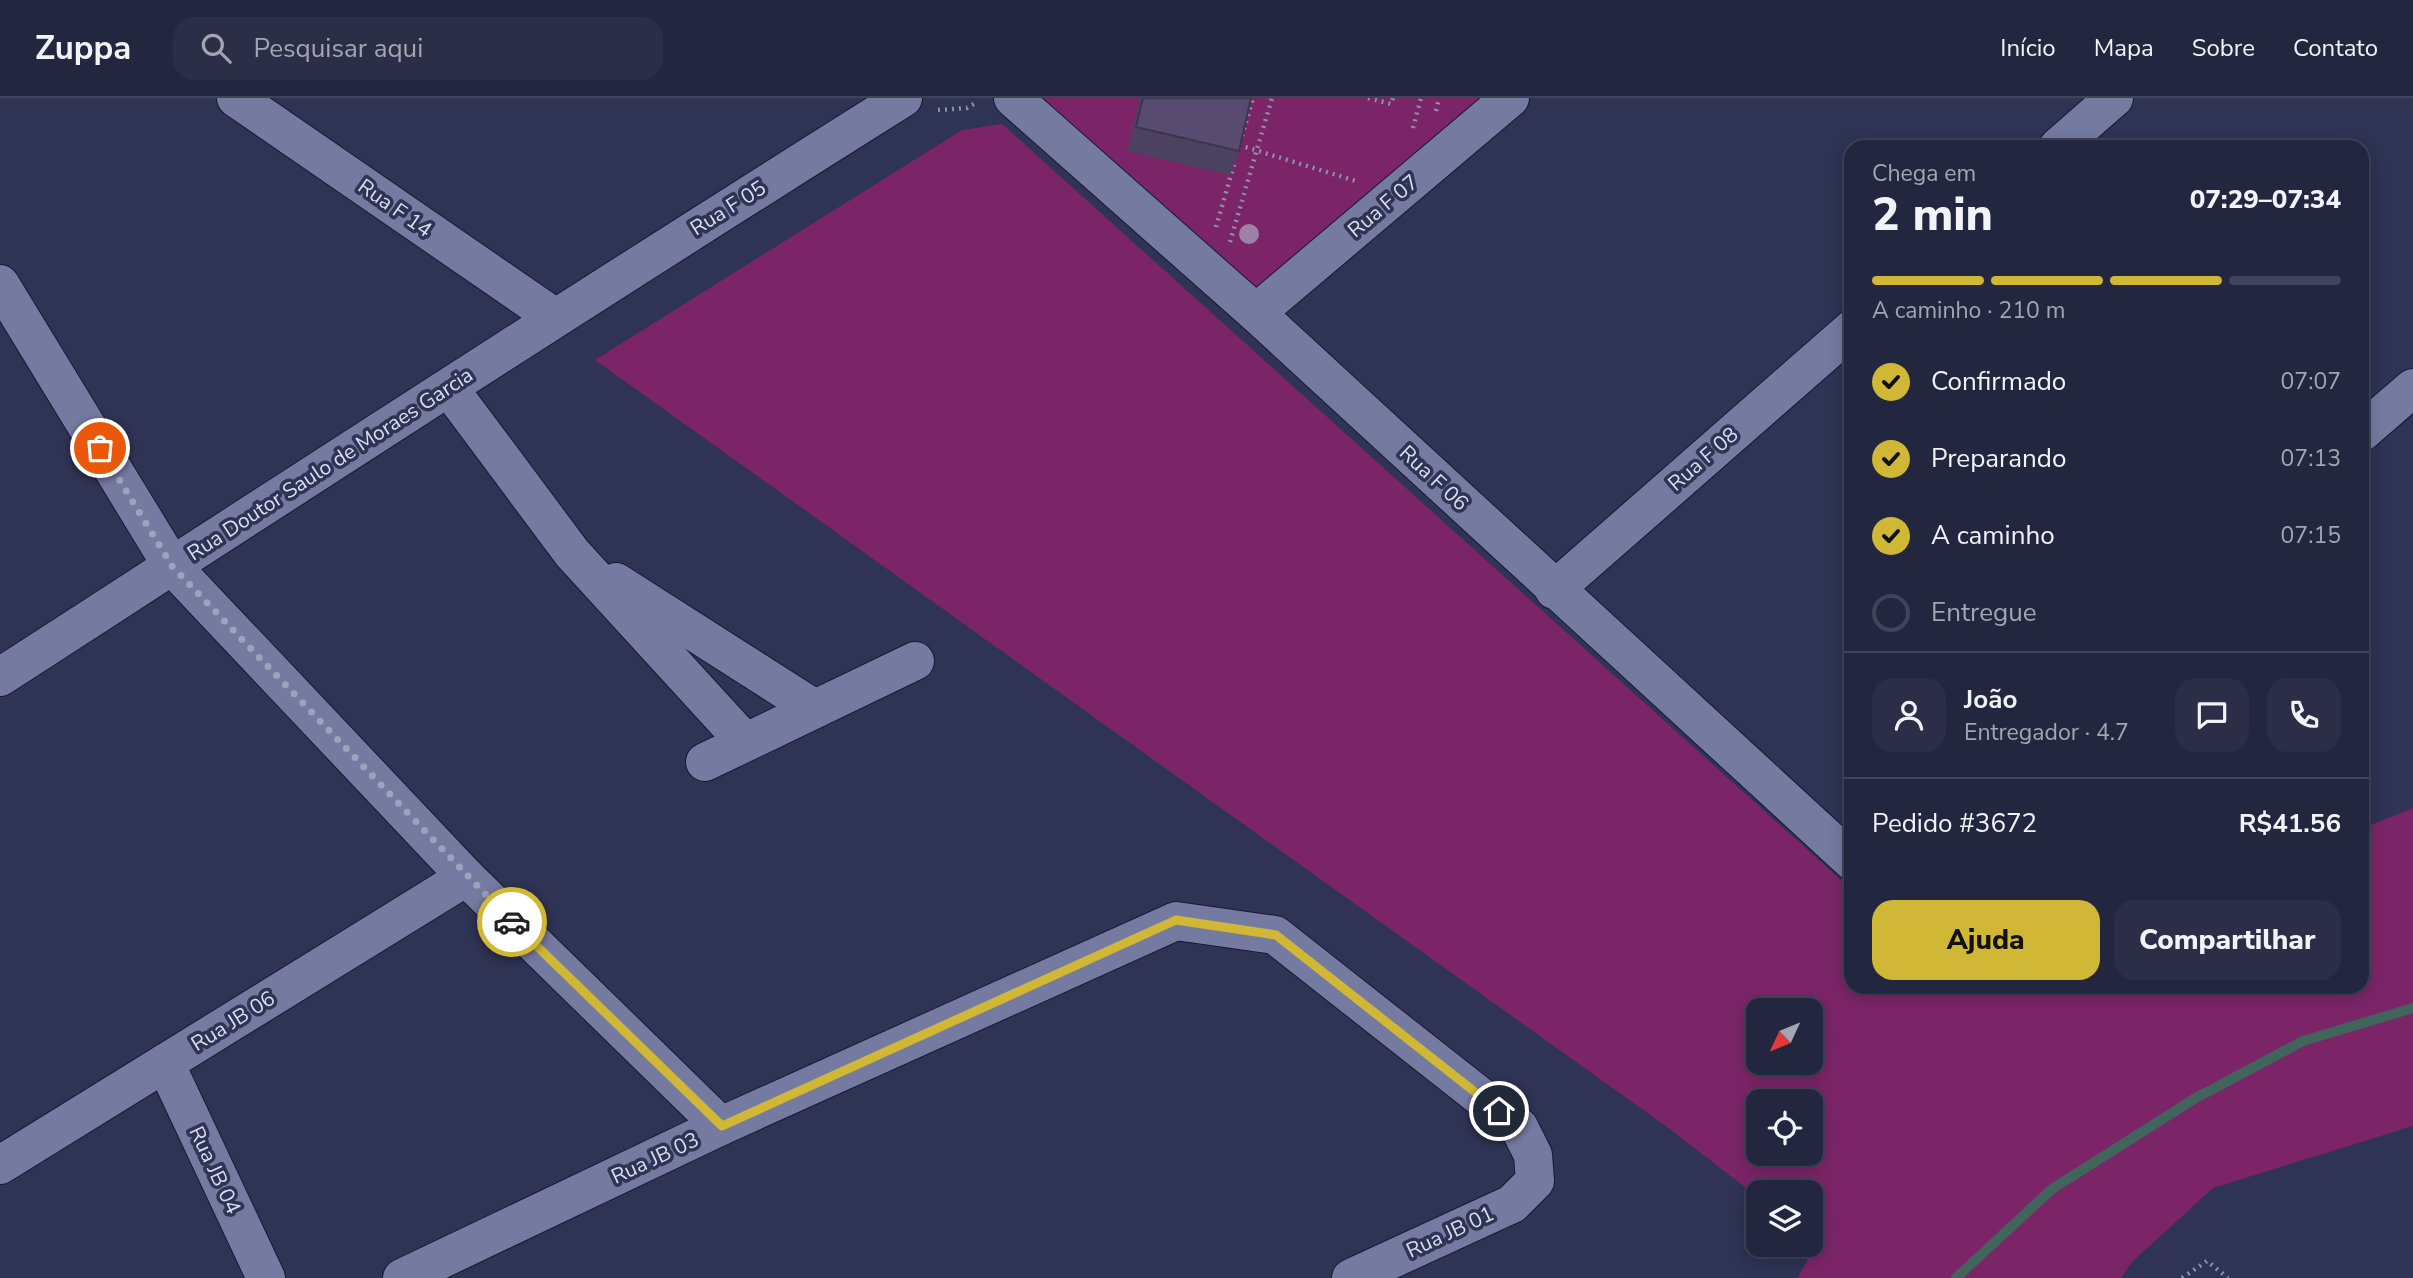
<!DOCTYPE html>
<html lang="pt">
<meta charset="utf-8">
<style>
body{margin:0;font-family:"Nunito Sans",sans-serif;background:#2b2e46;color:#f1f3f6;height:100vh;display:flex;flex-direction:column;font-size:26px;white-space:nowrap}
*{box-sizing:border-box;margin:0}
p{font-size:23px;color:#a3a5b0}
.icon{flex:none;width:38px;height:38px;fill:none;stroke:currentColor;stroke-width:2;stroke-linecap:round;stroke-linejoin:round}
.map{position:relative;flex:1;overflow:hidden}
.details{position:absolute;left:1844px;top:42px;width:525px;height:854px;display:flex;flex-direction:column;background:#23263f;border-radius:21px;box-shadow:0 4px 18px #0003,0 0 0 2px #404359}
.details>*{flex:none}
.needle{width:46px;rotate:226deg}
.controls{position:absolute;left:1746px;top:900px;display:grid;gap:14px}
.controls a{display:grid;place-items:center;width:77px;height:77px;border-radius:14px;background:#23263f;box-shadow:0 4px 18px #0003,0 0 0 2px #404359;font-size:35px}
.pin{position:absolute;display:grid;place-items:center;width:60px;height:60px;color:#fff;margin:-30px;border:4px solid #fff;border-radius:50%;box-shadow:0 2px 7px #0007}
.courier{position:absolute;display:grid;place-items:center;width:70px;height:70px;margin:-35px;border:5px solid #d0b736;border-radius:50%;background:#fff;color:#222;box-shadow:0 2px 9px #0007}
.overview em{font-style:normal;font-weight:800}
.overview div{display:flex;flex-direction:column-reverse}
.overview{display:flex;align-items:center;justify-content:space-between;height:119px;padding:0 28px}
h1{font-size:46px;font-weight:800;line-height:52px}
.bar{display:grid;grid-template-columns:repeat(4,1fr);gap:10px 7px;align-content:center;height:84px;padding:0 28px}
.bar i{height:9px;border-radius:5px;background:#404359}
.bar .selected{background:#d0b736}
.bar p{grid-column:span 4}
.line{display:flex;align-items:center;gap:18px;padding:0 28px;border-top:2px solid #404359}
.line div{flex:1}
.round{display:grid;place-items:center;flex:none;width:74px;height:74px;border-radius:21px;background:#2b2e46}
ol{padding:0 28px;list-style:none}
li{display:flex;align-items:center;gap:21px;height:77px}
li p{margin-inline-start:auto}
li .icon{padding:7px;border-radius:50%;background:#d0b736;color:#111;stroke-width:4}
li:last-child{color:#a3a5b0}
li i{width:38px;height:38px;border:4px solid #404359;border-radius:50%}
.action{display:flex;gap:14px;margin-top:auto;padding:14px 28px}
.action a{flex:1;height:80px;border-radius:21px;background:#d0b736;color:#111;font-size:28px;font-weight:800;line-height:80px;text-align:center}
.action a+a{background:#2b2e46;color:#f1f3f6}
header{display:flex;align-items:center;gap:42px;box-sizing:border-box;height:98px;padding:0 35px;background:#23263f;border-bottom:2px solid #404359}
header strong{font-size:33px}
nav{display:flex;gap:38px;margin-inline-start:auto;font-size:24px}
.search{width:490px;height:63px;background:#2b2e46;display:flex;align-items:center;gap:18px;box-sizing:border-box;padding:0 24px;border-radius:21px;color:#a3a5b0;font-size:26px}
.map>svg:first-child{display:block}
.green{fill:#7b2568;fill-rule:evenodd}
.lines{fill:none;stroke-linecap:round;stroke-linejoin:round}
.stream{stroke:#41645b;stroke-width:10}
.minor-casing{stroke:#171939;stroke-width:40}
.tertiary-casing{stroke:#171939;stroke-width:40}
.path{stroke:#8c90ab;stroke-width:4.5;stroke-dasharray:2 5;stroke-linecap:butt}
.minor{stroke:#757aa1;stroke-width:38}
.tertiary{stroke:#757aa1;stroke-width:38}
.tree{fill:#9e82a5}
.wall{fill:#4b4160}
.building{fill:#574c70;stroke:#3d354e;stroke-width:2}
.done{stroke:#9ea2bc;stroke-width:7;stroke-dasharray:0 12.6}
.route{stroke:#d0b736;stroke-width:9}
.labels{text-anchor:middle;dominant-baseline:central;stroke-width:7;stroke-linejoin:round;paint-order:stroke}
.street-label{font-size:21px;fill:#dadef4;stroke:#2f3354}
</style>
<header>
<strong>Zuppa</strong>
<div class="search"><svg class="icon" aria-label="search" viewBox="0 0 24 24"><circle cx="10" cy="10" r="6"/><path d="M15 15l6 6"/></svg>Pesquisar aqui</div>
<nav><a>Início</a><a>Mapa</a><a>Sobre</a><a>Contato</a></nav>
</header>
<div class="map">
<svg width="2413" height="1180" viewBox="0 0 2413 1180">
<rect width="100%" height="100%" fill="#2f3354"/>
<!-- green -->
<g class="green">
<path d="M1014,0h470l-228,215z"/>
<path d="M1002,26l849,765 1,98h510l1,-159 50,-20v318l-200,62 -81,74 -11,16h-323l18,-35 -5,-4v-47h-52v6l-88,-68 -1076,-770 367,-230zM1759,912h52v52h-52zM1759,1003h52v52h-52z"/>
</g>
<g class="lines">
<!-- stream -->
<path class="stream" d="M1956,1180l96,-89 142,-90 109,-58 110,-33"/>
<defs>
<g id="minor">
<path d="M236,0l318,219"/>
<path d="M1013,0l243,215 596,548"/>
<path d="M2058,49l56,-49"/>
<path d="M0,186l172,282 294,311 255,249"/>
<path d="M1256,215l254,-215"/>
<path d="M449,290l123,165 173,189"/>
<path d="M2362,334l51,-44"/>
<path d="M616,484l199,127"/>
<path d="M1554,492l298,-261"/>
<path d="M705,664l210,-101"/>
<path d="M165,965l101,215"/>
<path d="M0,1067l466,-288"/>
<path d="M402,1180l319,-152 455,-205 99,14 244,192 14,28 2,26 -23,23 -161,74"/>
</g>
<path id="tertiary" d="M0,579c300,-194 600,-389 903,-579"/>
</defs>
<!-- minor casing -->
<use href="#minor" class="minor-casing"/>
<!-- tertiary casing -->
<use href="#tertiary" class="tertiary-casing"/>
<!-- path -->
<g class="path">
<path d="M1368,0l23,6 2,-6"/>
<path d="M938,12l29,-2 10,-6"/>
<path d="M1436,13l3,-13"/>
<path d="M1413,30l8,-30"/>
<path d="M1242,38l11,-38"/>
<path d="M1239,47l117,36"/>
<path d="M1216,129l19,-66"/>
<path d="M1230,144l42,-144"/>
<path d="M2182,1180l25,-17 21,17"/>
</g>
<!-- minor -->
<use href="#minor" class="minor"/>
<!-- tertiary -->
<use href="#tertiary" class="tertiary"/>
</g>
<!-- trees -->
<circle class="tree" cx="1249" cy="136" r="10"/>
<!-- wall -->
<path class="wall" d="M1140,0h111l-12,53 -9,24 -103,-24z"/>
<!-- building -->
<path class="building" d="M1143,0h108l-12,53 -103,-24z"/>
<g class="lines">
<!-- done -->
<path class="done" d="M100,350l72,118 340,356"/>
<!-- route -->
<path class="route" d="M512,824l210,204 454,-206 100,15 223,176"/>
</g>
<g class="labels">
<!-- street labels -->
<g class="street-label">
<text transform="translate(1383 108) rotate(-40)">Rua F 07</text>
<text transform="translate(395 110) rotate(35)">Rua F 14</text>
<text transform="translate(728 110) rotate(-32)">Rua F 05</text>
<text transform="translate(1703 361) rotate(-41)">Rua F 08</text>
<text transform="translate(330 366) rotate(-33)">Rua Doutor Saulo de Moraes Garcia</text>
<text transform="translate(1434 380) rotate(43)">Rua F 06</text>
<text transform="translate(233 923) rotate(-32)">Rua JB 06</text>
<text transform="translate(655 1060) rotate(-25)">Rua JB 03</text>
<text transform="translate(215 1072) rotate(65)">Rua JB 04</text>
<text transform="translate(1450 1134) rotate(-25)">Rua JB 01</text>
</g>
</g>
</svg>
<div class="controls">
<a><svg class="needle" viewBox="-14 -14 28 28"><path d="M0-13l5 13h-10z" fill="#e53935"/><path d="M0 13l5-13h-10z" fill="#a3a5b0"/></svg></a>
<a><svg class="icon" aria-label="locate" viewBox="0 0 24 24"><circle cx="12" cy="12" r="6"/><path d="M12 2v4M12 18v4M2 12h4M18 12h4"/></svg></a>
<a><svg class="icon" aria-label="layers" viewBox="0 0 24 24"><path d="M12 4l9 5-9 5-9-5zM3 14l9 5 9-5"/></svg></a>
</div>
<div class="pin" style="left:100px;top:350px;background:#ea580c"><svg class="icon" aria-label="bag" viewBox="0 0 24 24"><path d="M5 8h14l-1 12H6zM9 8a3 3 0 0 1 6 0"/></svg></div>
<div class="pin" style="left:1499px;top:1013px;background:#1f2937"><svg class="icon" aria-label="home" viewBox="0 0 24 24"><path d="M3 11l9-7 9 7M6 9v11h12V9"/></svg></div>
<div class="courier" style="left:512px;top:824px"><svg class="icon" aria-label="car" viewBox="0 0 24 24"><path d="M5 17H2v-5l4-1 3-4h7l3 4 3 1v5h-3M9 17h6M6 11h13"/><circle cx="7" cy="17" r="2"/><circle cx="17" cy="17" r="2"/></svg></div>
<section class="details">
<div class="overview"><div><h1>2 min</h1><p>Chega em</p></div><em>07:29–07:34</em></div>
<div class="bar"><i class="selected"></i><i class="selected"></i><i class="selected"></i><i></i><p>A caminho · 210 m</p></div>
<ol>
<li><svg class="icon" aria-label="check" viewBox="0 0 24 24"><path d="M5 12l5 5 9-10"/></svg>Confirmado<p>07:07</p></li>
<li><svg class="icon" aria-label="check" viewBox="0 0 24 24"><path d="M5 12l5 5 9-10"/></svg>Preparando<p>07:13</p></li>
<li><svg class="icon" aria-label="check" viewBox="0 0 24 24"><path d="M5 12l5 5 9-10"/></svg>A caminho<p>07:15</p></li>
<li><i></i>Entregue</li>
</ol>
<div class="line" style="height:126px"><a class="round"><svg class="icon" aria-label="person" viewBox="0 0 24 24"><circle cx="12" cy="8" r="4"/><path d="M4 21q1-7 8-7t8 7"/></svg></a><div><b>João</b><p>Entregador · 4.7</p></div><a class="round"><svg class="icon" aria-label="chat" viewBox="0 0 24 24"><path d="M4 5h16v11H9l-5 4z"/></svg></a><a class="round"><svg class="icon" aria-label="phone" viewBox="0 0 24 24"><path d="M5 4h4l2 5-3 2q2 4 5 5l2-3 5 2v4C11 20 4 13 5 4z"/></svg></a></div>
<div class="line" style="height:91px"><div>Pedido #3672</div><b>R$41.56</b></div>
<div class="action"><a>Ajuda</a><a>Compartilhar</a></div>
</section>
</div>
